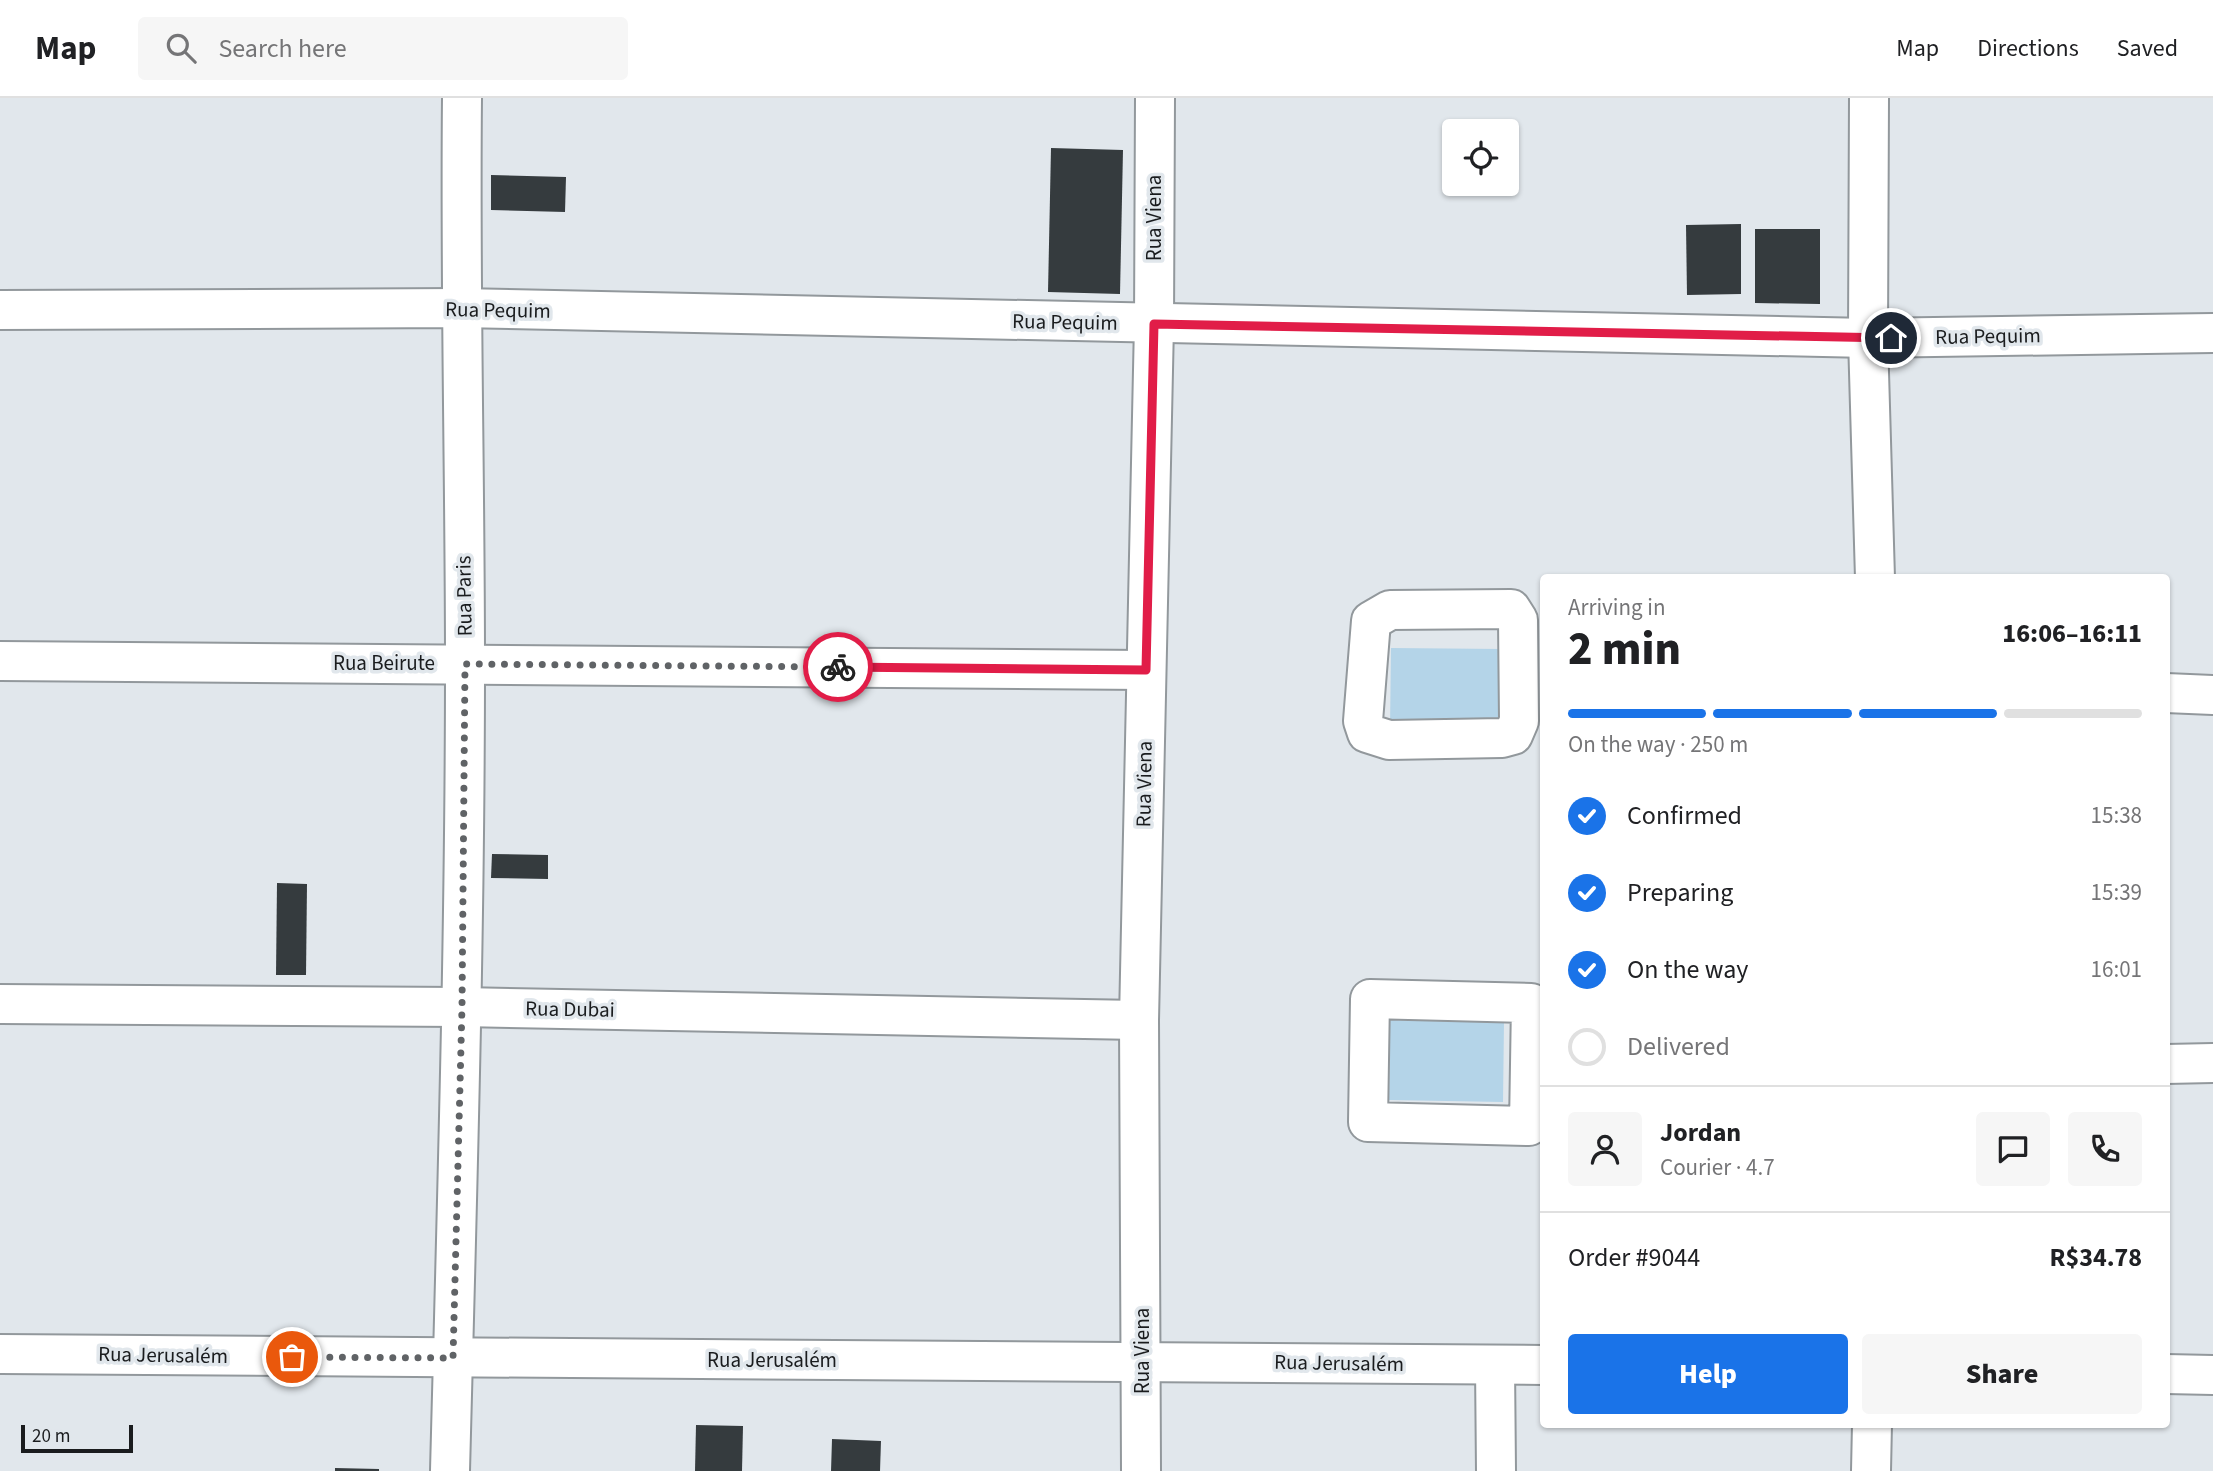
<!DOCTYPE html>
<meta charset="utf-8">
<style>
body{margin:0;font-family:"Source Sans 3",sans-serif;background:#f6f6f6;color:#202124;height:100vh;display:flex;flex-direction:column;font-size:26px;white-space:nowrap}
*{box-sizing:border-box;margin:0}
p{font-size:23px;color:#757577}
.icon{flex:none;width:38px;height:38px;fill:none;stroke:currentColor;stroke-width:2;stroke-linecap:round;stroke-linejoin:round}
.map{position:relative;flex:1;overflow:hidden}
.side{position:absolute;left:1540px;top:476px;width:630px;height:854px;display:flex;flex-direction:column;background:#fff;border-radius:7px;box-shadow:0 2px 5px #0004}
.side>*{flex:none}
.fabs{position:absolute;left:1442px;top:21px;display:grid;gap:14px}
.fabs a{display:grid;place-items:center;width:77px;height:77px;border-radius:7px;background:#fff;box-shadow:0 2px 5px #0004;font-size:35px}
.scale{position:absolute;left:21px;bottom:18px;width:112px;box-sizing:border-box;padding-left:7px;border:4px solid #1a1c1e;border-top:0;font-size:19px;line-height:24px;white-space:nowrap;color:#1a1c1e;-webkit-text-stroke:5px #e1e7ec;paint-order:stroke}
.pin{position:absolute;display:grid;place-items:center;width:60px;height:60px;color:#fff;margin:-30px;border:4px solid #fff;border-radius:50%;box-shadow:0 2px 7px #0007}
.courier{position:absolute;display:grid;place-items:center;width:70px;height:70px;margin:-35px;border:5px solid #e11d48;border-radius:50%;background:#fff;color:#222;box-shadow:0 2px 9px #0007}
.headline em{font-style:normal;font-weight:800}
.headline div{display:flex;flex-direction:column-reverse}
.headline{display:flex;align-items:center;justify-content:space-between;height:119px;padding:0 28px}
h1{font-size:46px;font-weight:800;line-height:52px}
.bar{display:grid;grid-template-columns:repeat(4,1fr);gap:10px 7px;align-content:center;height:84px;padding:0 28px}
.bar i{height:9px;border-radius:5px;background:#e0e0e0}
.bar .active{background:#1a73e8}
.bar p{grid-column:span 4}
.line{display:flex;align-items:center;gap:18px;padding:0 28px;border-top:2px solid #e0e0e0}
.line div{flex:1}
.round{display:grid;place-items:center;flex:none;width:74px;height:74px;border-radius:7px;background:#f6f6f6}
ol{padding:0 28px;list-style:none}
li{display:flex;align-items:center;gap:21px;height:77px}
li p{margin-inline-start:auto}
li .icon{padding:7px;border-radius:50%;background:#1a73e8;color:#fff;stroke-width:4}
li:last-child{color:#757577}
li i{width:38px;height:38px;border:4px solid #e0e0e0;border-radius:50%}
.action{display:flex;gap:14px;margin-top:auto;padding:14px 28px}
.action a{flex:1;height:80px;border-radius:7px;background:#1a73e8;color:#fff;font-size:28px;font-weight:800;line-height:80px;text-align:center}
.action a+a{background:#f6f6f6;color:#202124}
header{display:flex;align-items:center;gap:42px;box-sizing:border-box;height:98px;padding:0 35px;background:#fff;border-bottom:2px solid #e0e0e0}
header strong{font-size:33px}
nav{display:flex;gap:38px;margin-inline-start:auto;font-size:24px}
.search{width:490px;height:63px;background:#f6f6f6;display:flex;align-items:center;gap:18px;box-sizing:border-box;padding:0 24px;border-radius:7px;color:#757577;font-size:26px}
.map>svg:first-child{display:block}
.park{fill:#b4d4e8}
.building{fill:#353b3e}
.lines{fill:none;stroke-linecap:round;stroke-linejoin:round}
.minor-casing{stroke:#92989c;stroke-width:42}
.minor{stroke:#fff;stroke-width:38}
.done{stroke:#606366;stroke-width:7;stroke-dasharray:0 12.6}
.route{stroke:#e11d48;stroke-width:9}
.labels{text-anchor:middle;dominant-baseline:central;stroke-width:7;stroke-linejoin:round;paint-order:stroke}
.street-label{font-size:21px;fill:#1a1c1e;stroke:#e1e7ec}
</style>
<header>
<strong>Map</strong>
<div class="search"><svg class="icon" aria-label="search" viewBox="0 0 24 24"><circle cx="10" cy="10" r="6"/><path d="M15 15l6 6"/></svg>Search here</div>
<nav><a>Map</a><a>Directions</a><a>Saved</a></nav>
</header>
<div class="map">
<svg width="2213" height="1373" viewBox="0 0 2213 1373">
<rect width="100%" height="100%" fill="#e1e7ec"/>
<!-- park -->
<g class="park">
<path d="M1391,550l112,1v82l-113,-2z"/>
<path d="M1390,922l114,2 -1,80 -114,-2z"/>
</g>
<!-- building -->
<g class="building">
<path d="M1051,50l72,2 -3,144 -72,-2z"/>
<path d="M491,77l75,2 -1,35 -74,-2z"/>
<path d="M1741,126v70l-54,1 -1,-70z"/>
<path d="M1755,131h65v75l-65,-1z"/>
<path d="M492,756l56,1v24l-57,-1z"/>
<path d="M277,785l30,1 -1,91h-30z"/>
<path d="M696,1327l47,1 -1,45h-47z"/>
<path d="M832,1341l49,2 -1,30h-49z"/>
<path d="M335,1370l44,1v2h-44z"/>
</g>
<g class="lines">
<defs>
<g id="minor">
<path d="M1869,0l-1,240 7,240"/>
<path d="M0,212l460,-2 1408,30 345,-5"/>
<path d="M1511,511l7,11 1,101 -6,14 -11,3 -113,2 -22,-7 -4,-12 8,-100 19,-11z"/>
<path d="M0,563l1146,9"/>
<path d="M2166,595l47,2"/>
<path d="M1370,901l161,4 -2,123 -161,-4z"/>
<path d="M0,906l462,3 677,13"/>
<path d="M2166,966l47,-1"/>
<path d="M0,1256l1544,11"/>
<path d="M1495,1267l1,106"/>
<path d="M2166,1276l47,1"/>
<path d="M450,1373c7,-269 15,-538 15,-807 0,-189 -5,-377 -3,-566"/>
<path d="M1141,1373l-2,-451 15,-696 1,-226"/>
<path d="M1871,1373l1,-47"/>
</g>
</defs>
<!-- minor casing -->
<use href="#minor" class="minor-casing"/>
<!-- minor -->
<use href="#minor" class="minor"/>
</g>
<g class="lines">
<!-- done -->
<path class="done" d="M292,1259l161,1 9,-351 3,-343 373,3"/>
<!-- route -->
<path class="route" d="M838,569l308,3 8,-346 737,14"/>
</g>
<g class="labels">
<!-- street labels -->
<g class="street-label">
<text transform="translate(1154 120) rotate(-90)">Rua Viena</text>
<text transform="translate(498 212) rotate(1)">Rua Pequim</text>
<text transform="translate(1065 224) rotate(1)">Rua Pequim</text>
<text transform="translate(1988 238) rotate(-1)">Rua Pequim</text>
<text transform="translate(464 498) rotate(-91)">Rua Paris</text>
<text x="384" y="565">Rua Beirute</text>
<text transform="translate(1144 686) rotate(-89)">Rua Viena</text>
<text transform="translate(570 911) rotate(1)">Rua Dubai</text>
<text transform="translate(1142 1253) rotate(-90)">Rua Viena</text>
<text transform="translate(163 1257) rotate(1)">Rua Jerusalém</text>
<text x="772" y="1262">Rua Jerusalém</text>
<text transform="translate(1339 1265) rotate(1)">Rua Jerusalém</text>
</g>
</g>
</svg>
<div class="fabs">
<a><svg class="icon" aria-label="locate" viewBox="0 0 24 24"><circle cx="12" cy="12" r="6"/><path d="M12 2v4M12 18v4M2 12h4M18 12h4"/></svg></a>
</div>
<div class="scale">20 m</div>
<div class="pin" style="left:292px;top:1259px;background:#ea580c"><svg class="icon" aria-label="bag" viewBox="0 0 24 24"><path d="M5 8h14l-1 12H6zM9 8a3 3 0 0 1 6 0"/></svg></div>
<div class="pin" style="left:1891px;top:240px;background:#1f2937"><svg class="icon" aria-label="home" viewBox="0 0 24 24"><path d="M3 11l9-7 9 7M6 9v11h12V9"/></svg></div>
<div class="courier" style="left:838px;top:569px"><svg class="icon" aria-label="bike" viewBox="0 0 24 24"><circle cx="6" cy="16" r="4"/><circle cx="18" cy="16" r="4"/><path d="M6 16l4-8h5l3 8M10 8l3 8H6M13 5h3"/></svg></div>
<section class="side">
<div class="headline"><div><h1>2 min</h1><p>Arriving in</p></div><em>16:06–16:11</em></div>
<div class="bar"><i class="active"></i><i class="active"></i><i class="active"></i><i></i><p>On the way · 250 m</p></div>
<ol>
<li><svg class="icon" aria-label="check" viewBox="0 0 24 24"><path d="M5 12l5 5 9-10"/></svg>Confirmed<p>15:38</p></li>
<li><svg class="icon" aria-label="check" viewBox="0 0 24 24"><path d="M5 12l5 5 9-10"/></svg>Preparing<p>15:39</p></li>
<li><svg class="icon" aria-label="check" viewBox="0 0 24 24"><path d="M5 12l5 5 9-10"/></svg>On the way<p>16:01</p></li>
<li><i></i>Delivered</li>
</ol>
<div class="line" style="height:126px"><a class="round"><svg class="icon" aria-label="person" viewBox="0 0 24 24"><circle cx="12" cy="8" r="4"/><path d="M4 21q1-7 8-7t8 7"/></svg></a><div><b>Jordan</b><p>Courier · 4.7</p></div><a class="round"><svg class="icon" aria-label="chat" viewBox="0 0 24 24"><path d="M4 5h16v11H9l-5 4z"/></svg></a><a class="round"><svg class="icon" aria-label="phone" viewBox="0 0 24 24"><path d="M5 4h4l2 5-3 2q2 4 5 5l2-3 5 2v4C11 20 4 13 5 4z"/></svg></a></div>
<div class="line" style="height:91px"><div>Order #9044</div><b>R$34.78</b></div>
<div class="action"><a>Help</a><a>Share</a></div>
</section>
</div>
